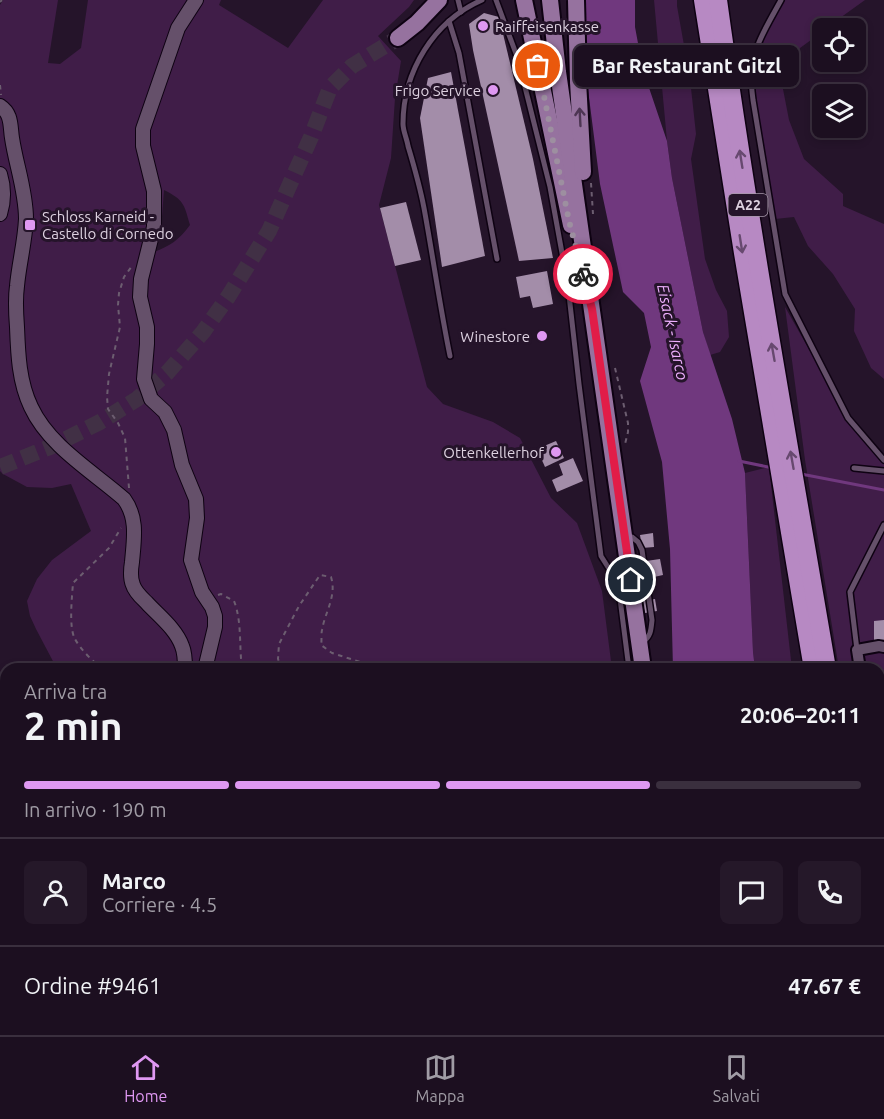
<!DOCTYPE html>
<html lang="it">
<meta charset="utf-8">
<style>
body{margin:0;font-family:Ubuntu,sans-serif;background:#251829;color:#f1f3f6;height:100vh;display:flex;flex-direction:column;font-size:22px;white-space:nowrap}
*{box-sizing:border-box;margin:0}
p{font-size:20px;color:#a09ca5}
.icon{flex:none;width:33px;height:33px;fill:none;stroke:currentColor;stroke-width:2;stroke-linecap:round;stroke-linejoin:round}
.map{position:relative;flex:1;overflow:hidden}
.drawer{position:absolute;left:0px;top:663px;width:885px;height:372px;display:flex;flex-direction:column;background:#1c0f20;border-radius:18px 18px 0 0;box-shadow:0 3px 9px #0003,0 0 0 2px #3a2f3e}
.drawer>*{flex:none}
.fabs{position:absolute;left:812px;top:18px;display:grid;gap:12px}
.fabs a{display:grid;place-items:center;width:54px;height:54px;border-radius:9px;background:#1c0f20;box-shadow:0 3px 9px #0003,0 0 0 2px #3a2f3e;font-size:30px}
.pin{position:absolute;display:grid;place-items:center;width:51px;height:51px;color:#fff;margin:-26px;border:3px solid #fff;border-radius:50%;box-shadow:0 2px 6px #0007}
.courier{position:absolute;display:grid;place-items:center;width:60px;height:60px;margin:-30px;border:4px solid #e11d48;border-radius:50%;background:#fff;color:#222;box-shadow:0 2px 8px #0007}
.bubble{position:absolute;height:42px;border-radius:9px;background:#1c0f20;box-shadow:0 3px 9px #0003,0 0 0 2px #3a2f3e;font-size:20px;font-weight:700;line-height:42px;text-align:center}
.summary em{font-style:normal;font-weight:700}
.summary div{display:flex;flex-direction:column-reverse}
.summary{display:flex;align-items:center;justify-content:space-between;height:102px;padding:0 24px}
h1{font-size:39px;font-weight:700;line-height:45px}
.bar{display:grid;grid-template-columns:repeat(4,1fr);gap:9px 6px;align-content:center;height:72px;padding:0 24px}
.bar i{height:8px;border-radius:4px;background:#3a2f3e}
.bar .current{background:#df98f2}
.bar p{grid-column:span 4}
.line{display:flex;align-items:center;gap:15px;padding:0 24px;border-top:2px solid #3a2f3e}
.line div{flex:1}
.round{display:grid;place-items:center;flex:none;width:63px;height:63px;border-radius:9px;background:#251829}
.menu{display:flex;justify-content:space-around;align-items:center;height:84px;border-top:2px solid #3a2f3e;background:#1c0f20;font-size:16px;color:#a09ca5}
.menu a{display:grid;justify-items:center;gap:3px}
.menu .current{color:#df98f2}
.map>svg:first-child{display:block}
.green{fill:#401d48;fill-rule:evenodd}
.water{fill:#70387e}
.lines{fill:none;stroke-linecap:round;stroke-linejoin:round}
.stream{stroke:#70387e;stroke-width:3}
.building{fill:#a38da9}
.primary-tunnel{stroke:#413045;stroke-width:16;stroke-dasharray:16 8;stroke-linecap:butt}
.service-casing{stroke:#0e0212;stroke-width:8}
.minor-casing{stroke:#0e0212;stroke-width:14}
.tertiary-casing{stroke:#0e0212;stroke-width:16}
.primary-casing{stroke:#0e0212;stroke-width:20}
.motorway-casing{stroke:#0e0212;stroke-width:21}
.path{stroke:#6c5d70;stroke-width:2;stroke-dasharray:4.5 4.5;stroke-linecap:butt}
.service{stroke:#65506a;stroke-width:5}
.minor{stroke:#65506a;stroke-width:10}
.tertiary{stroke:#65506a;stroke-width:14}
.primary{stroke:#96729f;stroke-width:16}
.motorway{stroke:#b789c3;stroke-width:18}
.primary-bridge-casing{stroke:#0e0212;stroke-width:20;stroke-linecap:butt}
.primary-bridge{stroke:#96729f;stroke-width:16}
.oneway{stroke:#4d3553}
.oneway2{stroke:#67496f}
.done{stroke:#9d8fa0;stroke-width:6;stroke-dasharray:0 10.8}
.route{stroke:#e11d48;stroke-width:8}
.poi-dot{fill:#df98f2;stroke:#25142a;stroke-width:2}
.labels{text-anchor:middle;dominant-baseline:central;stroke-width:6;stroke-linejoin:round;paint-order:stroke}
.shield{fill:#25142a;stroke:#a698a9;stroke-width:1.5}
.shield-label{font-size:14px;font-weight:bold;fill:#ddd1e0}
.poi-label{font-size:15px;fill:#ddd1e0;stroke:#25142a;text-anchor:end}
.water-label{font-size:16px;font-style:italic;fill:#edaffd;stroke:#25142a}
</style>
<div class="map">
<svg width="884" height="1035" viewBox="0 0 884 1035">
<rect width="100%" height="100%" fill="#25142a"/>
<!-- green -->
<g class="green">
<path d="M3,0h55l-10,63 12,1 21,-16 7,-48h133l-2,5 69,43 35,-48h91l-5,7 -31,29 23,25 -6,37 -4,60 -12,47 48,182 16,17 50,18 27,16 31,60 26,25 25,68 10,78h-551l-6,-4 -19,-36 -6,-13 -3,-15 10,-22 15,-19 39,-29 -20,-47 -19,4 -25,-1 -24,-13 -3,-3v-466zM164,190c20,10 20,14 26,35 -11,15 -20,21 -36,27l7,-22z"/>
<path d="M654,0h23v6l13,73 6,55 -5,25 14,100 11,31 11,21 2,26 -9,15 -10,3 -7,-23 -31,-154 -5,-37z"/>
<path d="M785,0h80l-39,28h-4v4l-22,16 -18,36 7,36 15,39 39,35v12l41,18v155l-13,-11 -17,-37 1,-22 -22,-35 -25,-28 -14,-29 -19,2 -20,-129c-1,-11 -1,-23 1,-34 5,-20 19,-38 29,-56z"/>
<path d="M785,307l63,111 36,42v274l-2,4 2,1v144l-5,1v-215h-40l-34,-209z"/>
<path d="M769,467l23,202h-37l-2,-17 -8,-179z"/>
<path d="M331,1029h286v6h-288z"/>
<path d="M738,1029h50l-4,6h-46z"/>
<path d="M802,1029h48v6h-51z"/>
</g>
<!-- water -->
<g class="water">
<path d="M584,0h51v27l8,43 24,71 5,37 31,154 29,87 13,54 8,179 2,17h-82l-3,-120 -8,-87 -22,-81 11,-34 -7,-34 -21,-21 -23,-108 -16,-126z"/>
<path d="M680,1029h58v6h-59z"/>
</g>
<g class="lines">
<!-- stream -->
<g class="stream">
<path d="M739,461l34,7"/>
<path d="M801,474l83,16"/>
</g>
</g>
<!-- building -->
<g class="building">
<path d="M484,13l15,4 34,142 20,99 -34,3 -46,-211 -4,-26z"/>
<path d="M451,72l34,184 -43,11 -22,-149 8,-40z"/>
<path d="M406,202l15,58 -26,6 -15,-58z"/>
<path d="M547,271l6,33 -20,4 -3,-12 -10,2 -4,-21z"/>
<path d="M556,441l8,17 -19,9 -8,-18z"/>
<path d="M573,458l10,23 -26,11 -5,-12 11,-5 -4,-11z"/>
<path d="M653,533l1,14 -12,1 -2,-13z"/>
<path d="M660,559l3,16 -9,2 -1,-7 -5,1 2,8 -8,1 -3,-18z"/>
<path d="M655,599l2,12 -12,2 -3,-12z"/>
<path d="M884,620v20h-10v-19z"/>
<path d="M0,848h6v27h-5z"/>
<path d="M6,980v37l-4,2 -2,-37z"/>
</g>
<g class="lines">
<!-- primary-tunnel -->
<path class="primary-tunnel" d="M0,467l50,-20 50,-25 37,-23 30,-26 36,-41 25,-35 41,-66 42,-94 19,-49 22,-22 46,-28"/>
<defs>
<g id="service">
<path d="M458,0l3,12"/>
<path d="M496,0l22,59 32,128 18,99 11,98 22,172 17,27 11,86"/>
<path d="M781,0c-13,24 -29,48 -30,76 0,8 1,16 2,24l32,194 63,124 36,42"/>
<path d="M449,21l10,32 38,206"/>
<path d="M450,356c-10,-49 -17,-99 -26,-148 -4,-21 -10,-42 -16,-62 -1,-7 -5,-15 -5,-22 0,-53 31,-103 79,-124"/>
<path d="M854,468l30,3"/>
<path d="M627,538l5,-1 6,5 4,8 10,70c-1,10 -1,16 -9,22"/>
<path d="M857,650l-7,-58 34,-67"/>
<path d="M641,1035l1,-6"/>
</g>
<g id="minor">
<path d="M860,669l-3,-19 22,-4 5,1"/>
<path d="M879,795l5,67"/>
<path d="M0,823l6,-16"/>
<path d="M0,1028l2,7"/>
</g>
<g id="tertiary">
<path d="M196,0l-18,28 -35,101v17l11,45v36l-13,52 -1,18 7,30v17l-3,35 7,20 14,13 9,18 8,35 14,34 1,19 -6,42 11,32 10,15 3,9v11l-10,42"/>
<path d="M0,106c12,8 10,19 12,32 4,27 14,53 14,81 -1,22 -7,45 -9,67 -2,14 -1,28 0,41 1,27 2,55 14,80 18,39 61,64 93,92 14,19 10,40 8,63 -1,6 -2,16 1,23 2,7 9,13 14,18 12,13 29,26 35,43 3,7 3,16 3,23"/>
<path d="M0,174c4,13 4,27 0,40"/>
</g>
<g id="primary">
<path d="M524,0l47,225"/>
<path d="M550,0l8,72 85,597"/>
<path d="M398,38l19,-15 22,-23"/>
<path d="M578,81l5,91"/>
<path d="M657,1035l1,-6"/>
</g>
<g id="motorway">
<path d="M703,0l40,253 70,416"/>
<path d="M718,0c31,224 71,446 109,669"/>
<path d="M879,1023l2,12"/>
<path d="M862,1029v6"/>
<path d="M792,1035l3,-6"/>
</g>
</defs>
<!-- service casing -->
<use href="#service" class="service-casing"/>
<!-- minor casing -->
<use href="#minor" class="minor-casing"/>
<!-- tertiary casing -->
<use href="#tertiary" class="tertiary-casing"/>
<!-- primary casing -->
<use href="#primary" class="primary-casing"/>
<!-- motorway casing -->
<use href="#motorway" class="motorway-casing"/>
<!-- path -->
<g class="path">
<path d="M0,2l2,-2"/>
<path d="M0,85l1,10"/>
<path d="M591,183l2,31"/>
<path d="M615,368l13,55v9l-3,12"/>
<path d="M129,488l-4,-50 -7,-15 -10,-14 -1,-12 2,-23 11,-47 -2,-22 1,-12 5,-16 8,-11"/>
<path d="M218,595l3,-1 13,7c8,20 5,45 8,68"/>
<path d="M63,669h12"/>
<path d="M103,669c-10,-7 -24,-21 -29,-32 -5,-13 -2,-40 -1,-54l36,-35 12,-20"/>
<path d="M282,669l-4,-10 1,-15 20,-38 21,-31 11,2c6,19 -6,35 -9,53 -1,4 0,10 -1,15l11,8 50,16"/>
</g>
<!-- service -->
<use href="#service" class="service"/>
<!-- minor -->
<use href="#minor" class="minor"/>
<!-- tertiary -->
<use href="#tertiary" class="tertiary"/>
<!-- primary -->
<use href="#primary" class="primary"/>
<!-- motorway -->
<use href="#motorway" class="motorway"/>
<defs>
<path id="primary-bridge" d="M576,0l2,81"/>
</defs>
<!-- primary-bridge casing -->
<use href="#primary-bridge" class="primary-bridge-casing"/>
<!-- primary-bridge -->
<use href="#primary-bridge" class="primary-bridge"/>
</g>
<!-- one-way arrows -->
<defs><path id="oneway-shaft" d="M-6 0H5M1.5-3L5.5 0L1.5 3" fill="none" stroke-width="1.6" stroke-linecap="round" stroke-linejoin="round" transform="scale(1.5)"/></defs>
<use class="oneway" href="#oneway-shaft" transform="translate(580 117) rotate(-93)"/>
<g class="oneway2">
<use href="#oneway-shaft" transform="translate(741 159) rotate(-99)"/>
<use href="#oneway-shaft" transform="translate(741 244) rotate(81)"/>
<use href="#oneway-shaft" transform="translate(773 352) rotate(-100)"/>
<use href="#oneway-shaft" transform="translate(792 460) rotate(-100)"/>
</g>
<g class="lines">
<!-- done -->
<path class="done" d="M538,66l31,155 14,53"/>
<!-- route -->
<path class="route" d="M583,274l9,35 39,271"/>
</g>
<!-- markers -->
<g class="poi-dot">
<circle cx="483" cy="26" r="6"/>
<circle cx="493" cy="90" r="6"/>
<rect x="24" y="219" width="12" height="12" rx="3"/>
<circle cx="542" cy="336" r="6"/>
<circle cx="556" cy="452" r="6"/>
</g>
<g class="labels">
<!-- shield labels -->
<rect class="shield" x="728.5" y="194" width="39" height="22" rx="4.5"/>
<g class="shield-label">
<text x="748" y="205">A22</text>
</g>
<!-- poi labels -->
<g class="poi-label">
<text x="495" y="26" text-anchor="start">Raiffeisenkasse</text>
<text x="481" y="90">Frigo Service</text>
<text x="42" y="216" text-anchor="start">Schloss Karneid -<tspan x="42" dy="17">Castello di Cornedo</tspan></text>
<text x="530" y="336">Winestore</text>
<text x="544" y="452">Ottenkellerhof</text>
</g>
<!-- water labels -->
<g class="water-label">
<text transform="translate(673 332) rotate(78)">Eisack - Isarco</text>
</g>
</g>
</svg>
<div class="fabs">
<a><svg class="icon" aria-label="locate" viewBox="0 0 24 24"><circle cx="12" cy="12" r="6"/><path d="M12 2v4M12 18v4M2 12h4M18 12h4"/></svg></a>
<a><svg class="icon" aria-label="layers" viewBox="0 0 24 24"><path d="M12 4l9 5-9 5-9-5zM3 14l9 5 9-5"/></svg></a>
</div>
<div class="pin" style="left:538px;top:66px;background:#ea580c"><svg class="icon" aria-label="bag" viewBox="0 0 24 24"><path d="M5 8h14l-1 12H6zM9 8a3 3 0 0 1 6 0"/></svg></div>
<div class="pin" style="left:631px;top:580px;background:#1f2937"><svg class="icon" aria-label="home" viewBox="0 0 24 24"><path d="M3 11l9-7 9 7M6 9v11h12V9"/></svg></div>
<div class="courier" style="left:583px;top:274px"><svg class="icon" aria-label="bike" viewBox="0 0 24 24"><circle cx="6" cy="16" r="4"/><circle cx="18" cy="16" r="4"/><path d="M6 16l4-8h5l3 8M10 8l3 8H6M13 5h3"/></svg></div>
<div class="bubble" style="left:574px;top:45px;width:225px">Bar Restaurant Gitzl</div>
<section class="drawer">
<div class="summary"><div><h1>2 min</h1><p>Arriva tra</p></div><em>20:06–20:11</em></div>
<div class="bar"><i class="current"></i><i class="current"></i><i class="current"></i><i></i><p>In arrivo · 190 m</p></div>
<div class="line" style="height:108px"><a class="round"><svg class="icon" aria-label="person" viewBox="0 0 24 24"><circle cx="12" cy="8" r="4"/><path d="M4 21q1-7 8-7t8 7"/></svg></a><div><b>Marco</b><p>Corriere · 4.5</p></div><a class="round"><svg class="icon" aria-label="chat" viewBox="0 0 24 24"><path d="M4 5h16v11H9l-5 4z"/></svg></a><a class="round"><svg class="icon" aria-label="phone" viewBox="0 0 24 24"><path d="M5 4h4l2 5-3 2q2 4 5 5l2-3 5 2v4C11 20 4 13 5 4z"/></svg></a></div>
<div class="line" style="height:78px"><div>Ordine #9461</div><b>47.67 €</b></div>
</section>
</div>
<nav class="menu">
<a class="current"><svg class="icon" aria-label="home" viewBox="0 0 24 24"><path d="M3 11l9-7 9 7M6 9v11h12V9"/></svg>Home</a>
<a><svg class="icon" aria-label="map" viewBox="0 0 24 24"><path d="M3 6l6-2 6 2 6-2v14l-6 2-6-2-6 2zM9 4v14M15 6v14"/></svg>Mappa</a>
<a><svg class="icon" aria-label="saved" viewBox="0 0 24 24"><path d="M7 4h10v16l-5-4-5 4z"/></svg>Salvati</a>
</nav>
